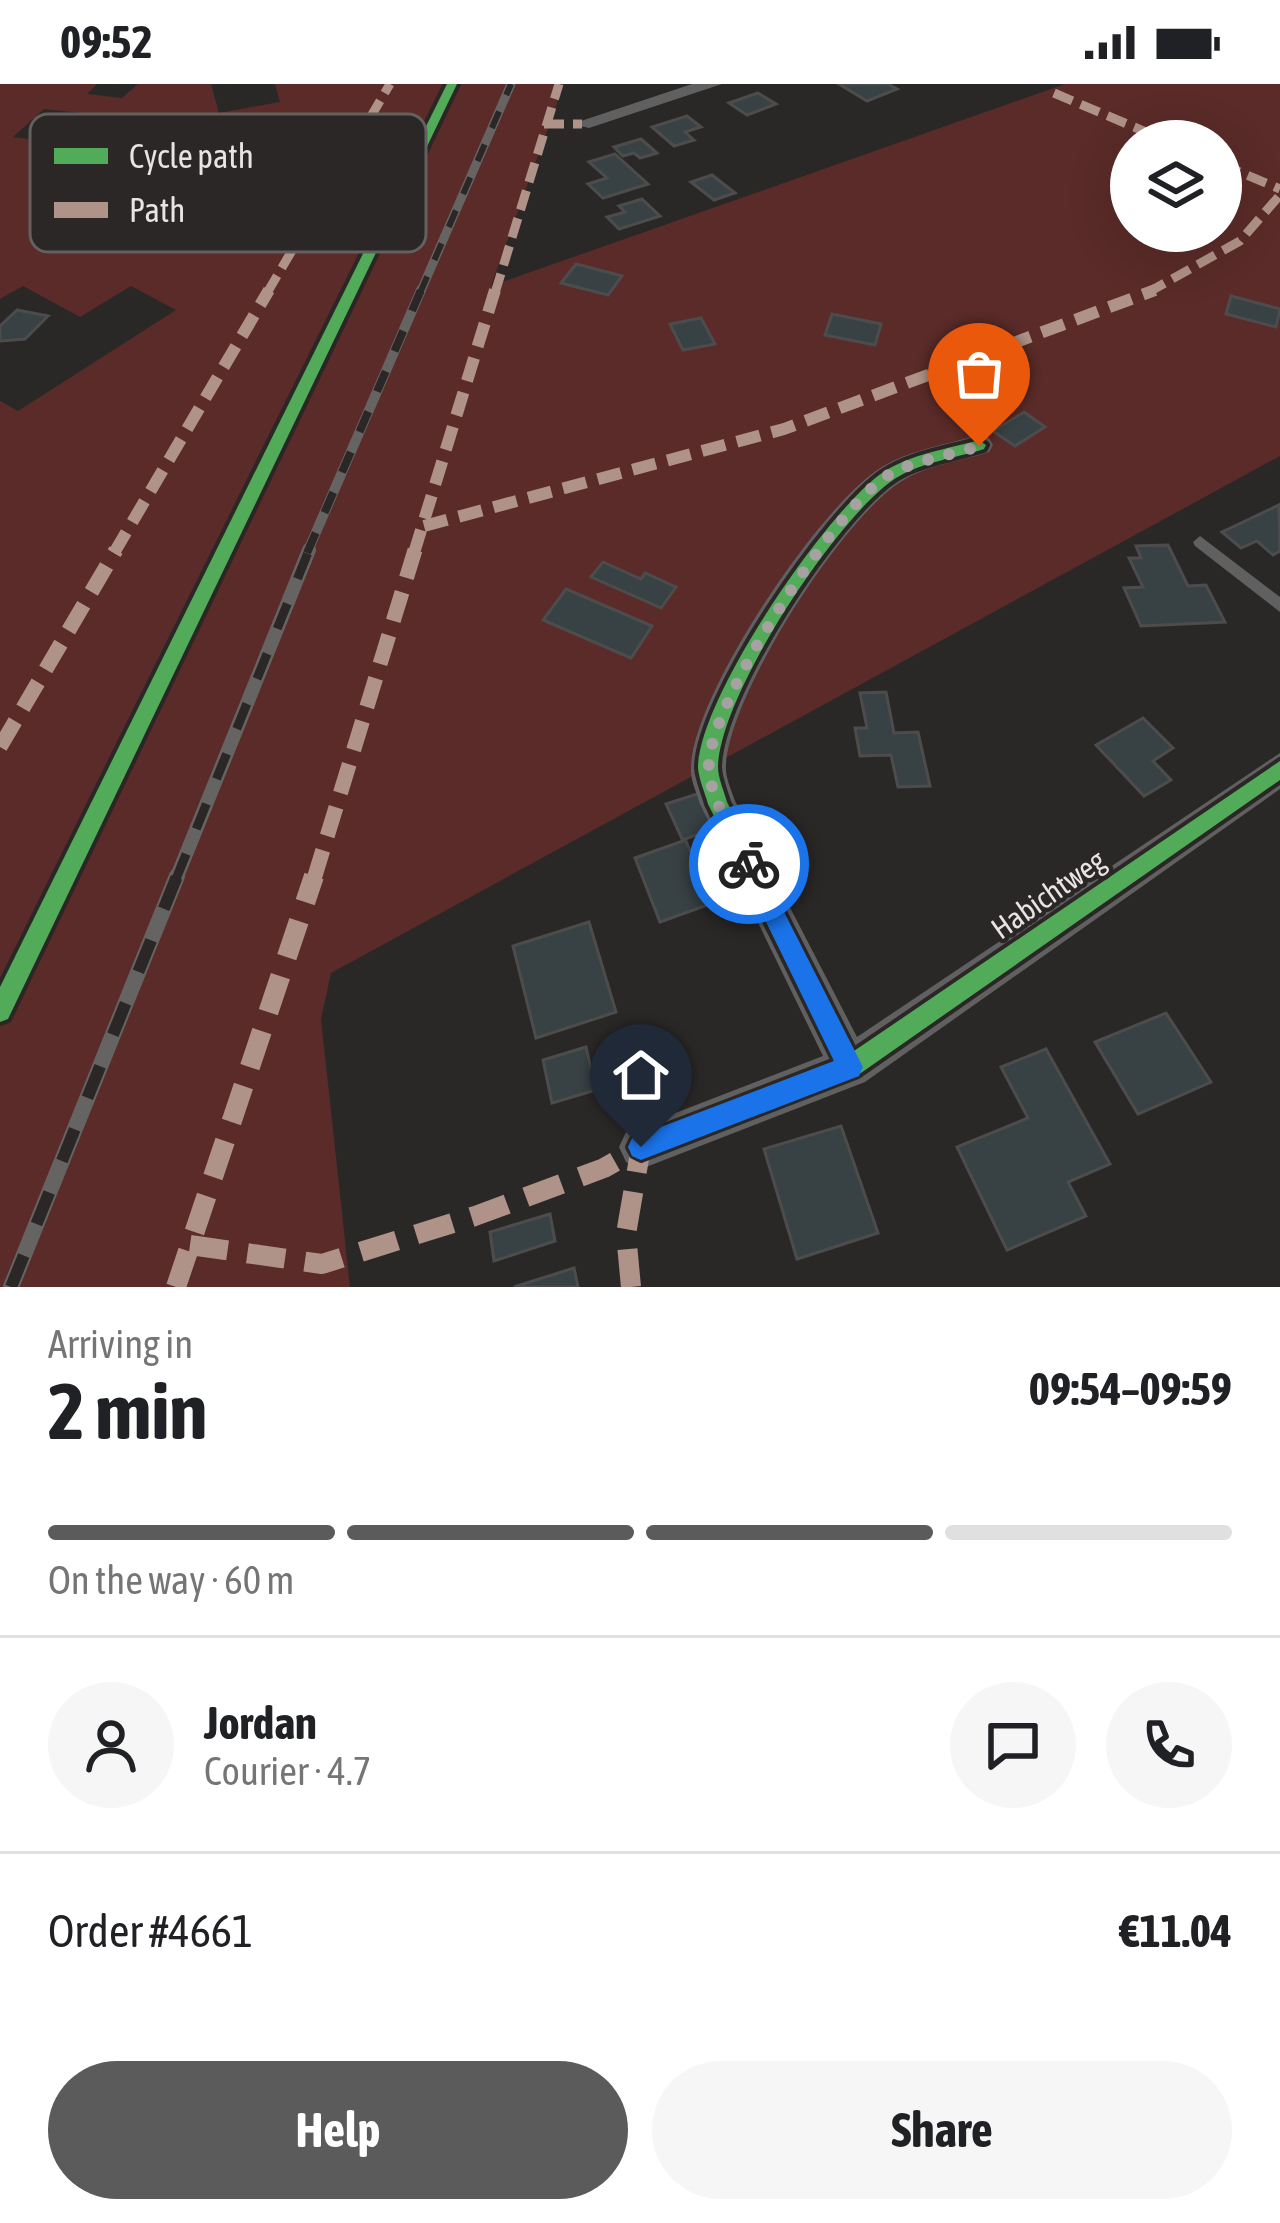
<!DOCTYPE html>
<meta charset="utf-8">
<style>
body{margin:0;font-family:"Asap Condensed",sans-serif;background:#f6f6f6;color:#202124;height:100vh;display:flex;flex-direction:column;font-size:45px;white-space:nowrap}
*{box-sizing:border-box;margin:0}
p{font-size:39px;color:#757577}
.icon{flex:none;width:66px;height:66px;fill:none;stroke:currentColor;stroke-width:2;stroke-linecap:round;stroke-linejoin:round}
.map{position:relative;height:1203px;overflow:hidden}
.drawer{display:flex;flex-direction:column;background:#fff;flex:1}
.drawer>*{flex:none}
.controls{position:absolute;left:1110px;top:36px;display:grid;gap:24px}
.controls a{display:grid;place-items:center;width:132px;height:132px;border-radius:50%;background:#fff;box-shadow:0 12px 48px #0002;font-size:60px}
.pin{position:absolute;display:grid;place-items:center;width:102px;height:102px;color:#fff;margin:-123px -51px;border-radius:50% 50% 50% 0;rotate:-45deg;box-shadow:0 0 12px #0007}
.pin .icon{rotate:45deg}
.courier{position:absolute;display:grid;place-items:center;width:120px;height:120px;margin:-60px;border:9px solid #1a73e8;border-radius:50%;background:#fff;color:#222;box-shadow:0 3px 15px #0007}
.headline em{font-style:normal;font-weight:700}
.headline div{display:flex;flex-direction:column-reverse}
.headline{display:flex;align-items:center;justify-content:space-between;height:204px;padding:0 48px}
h1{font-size:78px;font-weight:700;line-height:90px}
.bar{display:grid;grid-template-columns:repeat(4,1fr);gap:18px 12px;align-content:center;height:144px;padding:0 48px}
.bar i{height:15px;border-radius:9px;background:#e0e0e0}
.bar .current{background:#5c5b5c}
.bar p{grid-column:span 4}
.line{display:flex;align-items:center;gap:30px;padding:0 48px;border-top:3px solid #e0e0e0}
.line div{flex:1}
.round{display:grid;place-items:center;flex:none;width:126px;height:126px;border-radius:63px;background:#f6f6f6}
.primary-button{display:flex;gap:24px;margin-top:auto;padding:24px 48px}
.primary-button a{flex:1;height:138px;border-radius:72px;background:#5c5b5c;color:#fff;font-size:48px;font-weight:700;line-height:138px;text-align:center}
.primary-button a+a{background:#f6f6f6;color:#202124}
.status{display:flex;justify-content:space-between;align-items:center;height:84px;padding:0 60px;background:#fff;direction:ltr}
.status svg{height:33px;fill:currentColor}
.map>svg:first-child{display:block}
.green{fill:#5a2b28;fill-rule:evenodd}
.building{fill:#384144;stroke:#4d4c4c;stroke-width:3}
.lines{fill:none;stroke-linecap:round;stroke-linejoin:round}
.lane{fill:#606060;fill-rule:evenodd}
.street{fill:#606060;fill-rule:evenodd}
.rail-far3-casing{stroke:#666463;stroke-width:9}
.rail-far2-casing{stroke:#666463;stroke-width:10}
.rail-far1-casing{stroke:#666463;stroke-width:14}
.rail-casing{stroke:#666463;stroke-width:16}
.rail-far3{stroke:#2b2726;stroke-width:6;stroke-dasharray:18;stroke-linecap:butt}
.rail-far2{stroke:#2b2726;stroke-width:8;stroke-dasharray:22;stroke-linecap:butt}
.rail-far1{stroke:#2b2726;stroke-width:9;stroke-dasharray:27;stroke-linecap:butt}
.rail{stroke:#2b2726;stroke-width:12;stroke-dasharray:34;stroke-linecap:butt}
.quiet-far3{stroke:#af9288;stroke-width:9;stroke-dasharray:20 9;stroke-linecap:butt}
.quiet-far2{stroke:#af9288;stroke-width:12;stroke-dasharray:24 12;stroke-linecap:butt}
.quiet-far1{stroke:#af9288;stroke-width:15;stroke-dasharray:30 15;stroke-linecap:butt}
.quiet{stroke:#af9288;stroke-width:20;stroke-dasharray:38 20;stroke-linecap:butt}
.cycleway-casing{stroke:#2b2726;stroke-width:8}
.cycleway{fill:#51ab58;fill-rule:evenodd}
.route{fill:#1a73e8}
.done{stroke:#a5a2a1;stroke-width:12;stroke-dasharray:0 21.6}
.labels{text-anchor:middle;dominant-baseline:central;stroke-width:9;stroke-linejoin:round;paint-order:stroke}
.street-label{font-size:30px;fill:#e7e4e3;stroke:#2b2726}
.key{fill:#2b2726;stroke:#63605f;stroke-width:3}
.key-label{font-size:33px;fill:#e7e4e3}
</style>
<div class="status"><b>09:52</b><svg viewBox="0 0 49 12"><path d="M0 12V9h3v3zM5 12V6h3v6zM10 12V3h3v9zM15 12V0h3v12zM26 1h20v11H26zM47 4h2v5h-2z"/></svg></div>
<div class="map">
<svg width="1280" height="1203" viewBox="0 0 1280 1203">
<rect width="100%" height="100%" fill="#2a2827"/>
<!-- green -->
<path class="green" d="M0,0h97l-10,10 35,4 16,-14h73l8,29 61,-11 -5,-18h289l-73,202 574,-202h215v372l-949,517 -10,46 29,268h-350v-886l18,10 158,-101 -45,-24 -51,31 -57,-31 -23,13zM44,25l54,6v2l-29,27 -56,-7zM1131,57h90v90h-90z"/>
<!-- building -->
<g class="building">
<path d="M839,0h49l9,5 -30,12z"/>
<path d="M758,9l18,11 -29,11 -18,-12z"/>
<path d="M687,32l14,11 -16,5 9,8 -20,6 -22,-19z"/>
<path d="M641,55l16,14 -17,5 -6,-5 -11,3 -9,-9z"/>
<path d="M615,70l33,30 -45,14 -15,-14 19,-6 -18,-16z"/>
<path d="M712,91l23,18 -21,7 -23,-18z"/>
<path d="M642,115l18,17 -41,13 -12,-12 18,-5 -6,-6z"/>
<path d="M576,180l46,12 -14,19 -47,-12z"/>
<path d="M1231,212l49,13 -4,18 -50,-13z"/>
<path d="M17,226l31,6 -23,23 -25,2v-15z"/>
<path d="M832,230l49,10 -6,21 -50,-10z"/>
<path d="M701,234l14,26 -32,6 -13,-26z"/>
<path d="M1024,328l21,15 -30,19 -22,-15z"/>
<path d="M1279,421l1,46 -7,4 -16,-14 -16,7 -19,-16z"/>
<path d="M1168,461l20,41 18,-1 19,37 -84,4 -17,-38 19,-1 -14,-29h12l-5,-12z"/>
<path d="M603,478l38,17 4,-6 31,14 -15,21 -70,-31z"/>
<path d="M566,505l86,37 -21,32 -88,-38z"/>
<path d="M886,608l8,41 24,-1 12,54 -32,1 -7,-32 -31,1 -5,-28h12l-7,-35z"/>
<path d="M1143,634l30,30 -20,13 18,19 -27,16 -48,-51z"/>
<path d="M700,709l16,35 -31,11 28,64 -53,19 -25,-64 48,-17 -17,-37z"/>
<path d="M589,838l27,90 -80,26 -23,-92z"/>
<path d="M1166,929l45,69 -73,32 -43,-72z"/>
<path d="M586,963l10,43 -44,13 -9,-43z"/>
<path d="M1046,965l64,115 -42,18 18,34 -79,34 -50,-103 71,-29 -27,-51z"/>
<path d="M841,1042l37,107 -81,26 -33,-110z"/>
<path d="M550,1130l5,27 -61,20 -4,-29z"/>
<path d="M574,1184l4,19h-64z"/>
</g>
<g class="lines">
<!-- lane -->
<path class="lane" d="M1200,452l80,61v15l-85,-66 -2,-4z"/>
<!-- street -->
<g class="street">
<path d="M692,0h30l-133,44 -17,-4z"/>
<path d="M979,351l10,3 4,7 -4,7c-28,9 -62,13 -87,29 -60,37 -173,214 -176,284 -1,12 5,24 9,36l122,236 423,-284v36l-415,293 -224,87 -15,-7 -7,-15 7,-15 197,-76 -123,-252c-3,-11 -10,-24 -9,-36 0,-71 130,-265 191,-301 28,-17 66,-23 97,-32z"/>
</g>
<defs>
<path id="rail-far3" d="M420,209l91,-209"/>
<path id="rail-far2" d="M307,469l114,-263"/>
<path id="rail-far1" d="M176,795l133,-329"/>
<path id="rail" d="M11,1203l166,-411"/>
</defs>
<!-- rail-far3 casing -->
<use href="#rail-far3" class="rail-far3-casing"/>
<!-- rail-far2 casing -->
<use href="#rail-far2" class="rail-far2-casing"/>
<!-- rail-far1 casing -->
<use href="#rail-far1" class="rail-far1-casing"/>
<!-- rail casing -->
<use href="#rail" class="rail-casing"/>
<!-- rail-far3 -->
<use href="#rail-far3" class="rail-far3"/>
<!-- rail-far2 -->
<use href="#rail-far2" class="rail-far2"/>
<!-- rail-far1 -->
<use href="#rail-far1" class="rail-far1"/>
<!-- rail -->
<use href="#rail" class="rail"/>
<!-- quiet-far3 -->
<g class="quiet-far3">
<path d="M1054,9l113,48"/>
<path d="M544,40h38"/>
<path d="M1221,80l59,25"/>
<path d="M287,101l121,-14"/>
<path d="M267,209l123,-209"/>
<path d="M495,209l64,-209"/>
<path d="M1147,209l93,-52 40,-46"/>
</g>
<!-- quiet-far2 -->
<g class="quiet-far2">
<path d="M424,442l360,-97 371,-139"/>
<path d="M114,469l155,-263"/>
<path d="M414,469l81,-263"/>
</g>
<!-- quiet-far1 -->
<g class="quiet-far1">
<path d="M0,663l116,-197"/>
<path d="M314,795l101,-329"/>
</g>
<!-- quiet -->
<g class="quiet">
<path d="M190,1161l132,19 153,-48 129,-48 37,-21"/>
<path d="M176,1203l138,-411"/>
<path d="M631,1203l-5,-53 15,-87"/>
</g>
<defs>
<g id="cycleway">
<path d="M447,0h10l-449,935 -8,3v-35z"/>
<path d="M979,356l7,5 -2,4c-28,9 -62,13 -88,29 -59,38 -177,218 -178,289 0,11 6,24 9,35l127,249 426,-290v19l-422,295 -217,84 -8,-4 -4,-8 4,-8 202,-78 -127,-257c-3,-11 -9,-24 -10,-36 0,-69 128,-256 184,-295 28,-19 66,-24 97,-33z"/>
</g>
</defs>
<!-- cycleway casing -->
<use href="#cycleway" class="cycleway-casing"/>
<!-- cycleway -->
<use href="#cycleway" class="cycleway"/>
</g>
<!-- route -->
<path class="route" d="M749,770l7,3 107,210 -4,9 -218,84 -9,-4 -4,-9 4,-9 202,-77 -96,-197z"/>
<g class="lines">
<!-- done -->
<path class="done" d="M749,780c-15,-29 -37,-61 -40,-94 -6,-59 129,-267 181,-296 26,-14 61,-19 89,-28"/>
</g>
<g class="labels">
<!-- street labels -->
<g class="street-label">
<text transform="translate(1048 810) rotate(-35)">Habichtweg</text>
</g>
</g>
<!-- legend -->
<rect x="30" y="30" width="396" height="138" rx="18" class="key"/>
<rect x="54" y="64" width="54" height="16" fill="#51ab58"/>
<rect x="54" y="118" width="54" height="16" fill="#af9288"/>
<g class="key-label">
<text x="129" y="84">Cycle path</text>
<text x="129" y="138">Path</text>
</g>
</svg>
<div class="controls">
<a><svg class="icon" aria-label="layers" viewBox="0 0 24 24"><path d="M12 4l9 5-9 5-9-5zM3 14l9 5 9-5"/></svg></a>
</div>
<div class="pin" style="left:979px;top:362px;background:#ea580c"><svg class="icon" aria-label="bag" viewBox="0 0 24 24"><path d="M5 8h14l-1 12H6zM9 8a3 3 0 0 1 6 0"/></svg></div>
<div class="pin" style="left:641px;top:1063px;background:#1f2937"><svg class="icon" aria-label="home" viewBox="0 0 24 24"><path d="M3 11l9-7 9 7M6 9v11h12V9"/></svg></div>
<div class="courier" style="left:749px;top:780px"><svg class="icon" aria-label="bike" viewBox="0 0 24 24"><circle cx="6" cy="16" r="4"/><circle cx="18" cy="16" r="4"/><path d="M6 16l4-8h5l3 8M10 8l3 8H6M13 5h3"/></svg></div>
</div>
<section class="drawer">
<div class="headline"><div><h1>2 min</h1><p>Arriving in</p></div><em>09:54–09:59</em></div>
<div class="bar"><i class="current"></i><i class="current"></i><i class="current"></i><i></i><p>On the way · 60 m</p></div>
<div class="line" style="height:216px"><a class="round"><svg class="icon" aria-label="person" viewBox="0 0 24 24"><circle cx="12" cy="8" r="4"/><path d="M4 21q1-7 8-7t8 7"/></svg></a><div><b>Jordan</b><p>Courier · 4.7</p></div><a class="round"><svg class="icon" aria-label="chat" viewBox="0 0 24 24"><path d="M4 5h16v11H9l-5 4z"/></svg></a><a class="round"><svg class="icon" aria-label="phone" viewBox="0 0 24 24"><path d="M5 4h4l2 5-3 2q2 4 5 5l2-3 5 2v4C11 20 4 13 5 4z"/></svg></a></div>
<div class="line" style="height:156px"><div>Order #4661</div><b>€11.04</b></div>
<div class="primary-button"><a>Help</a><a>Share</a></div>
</section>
